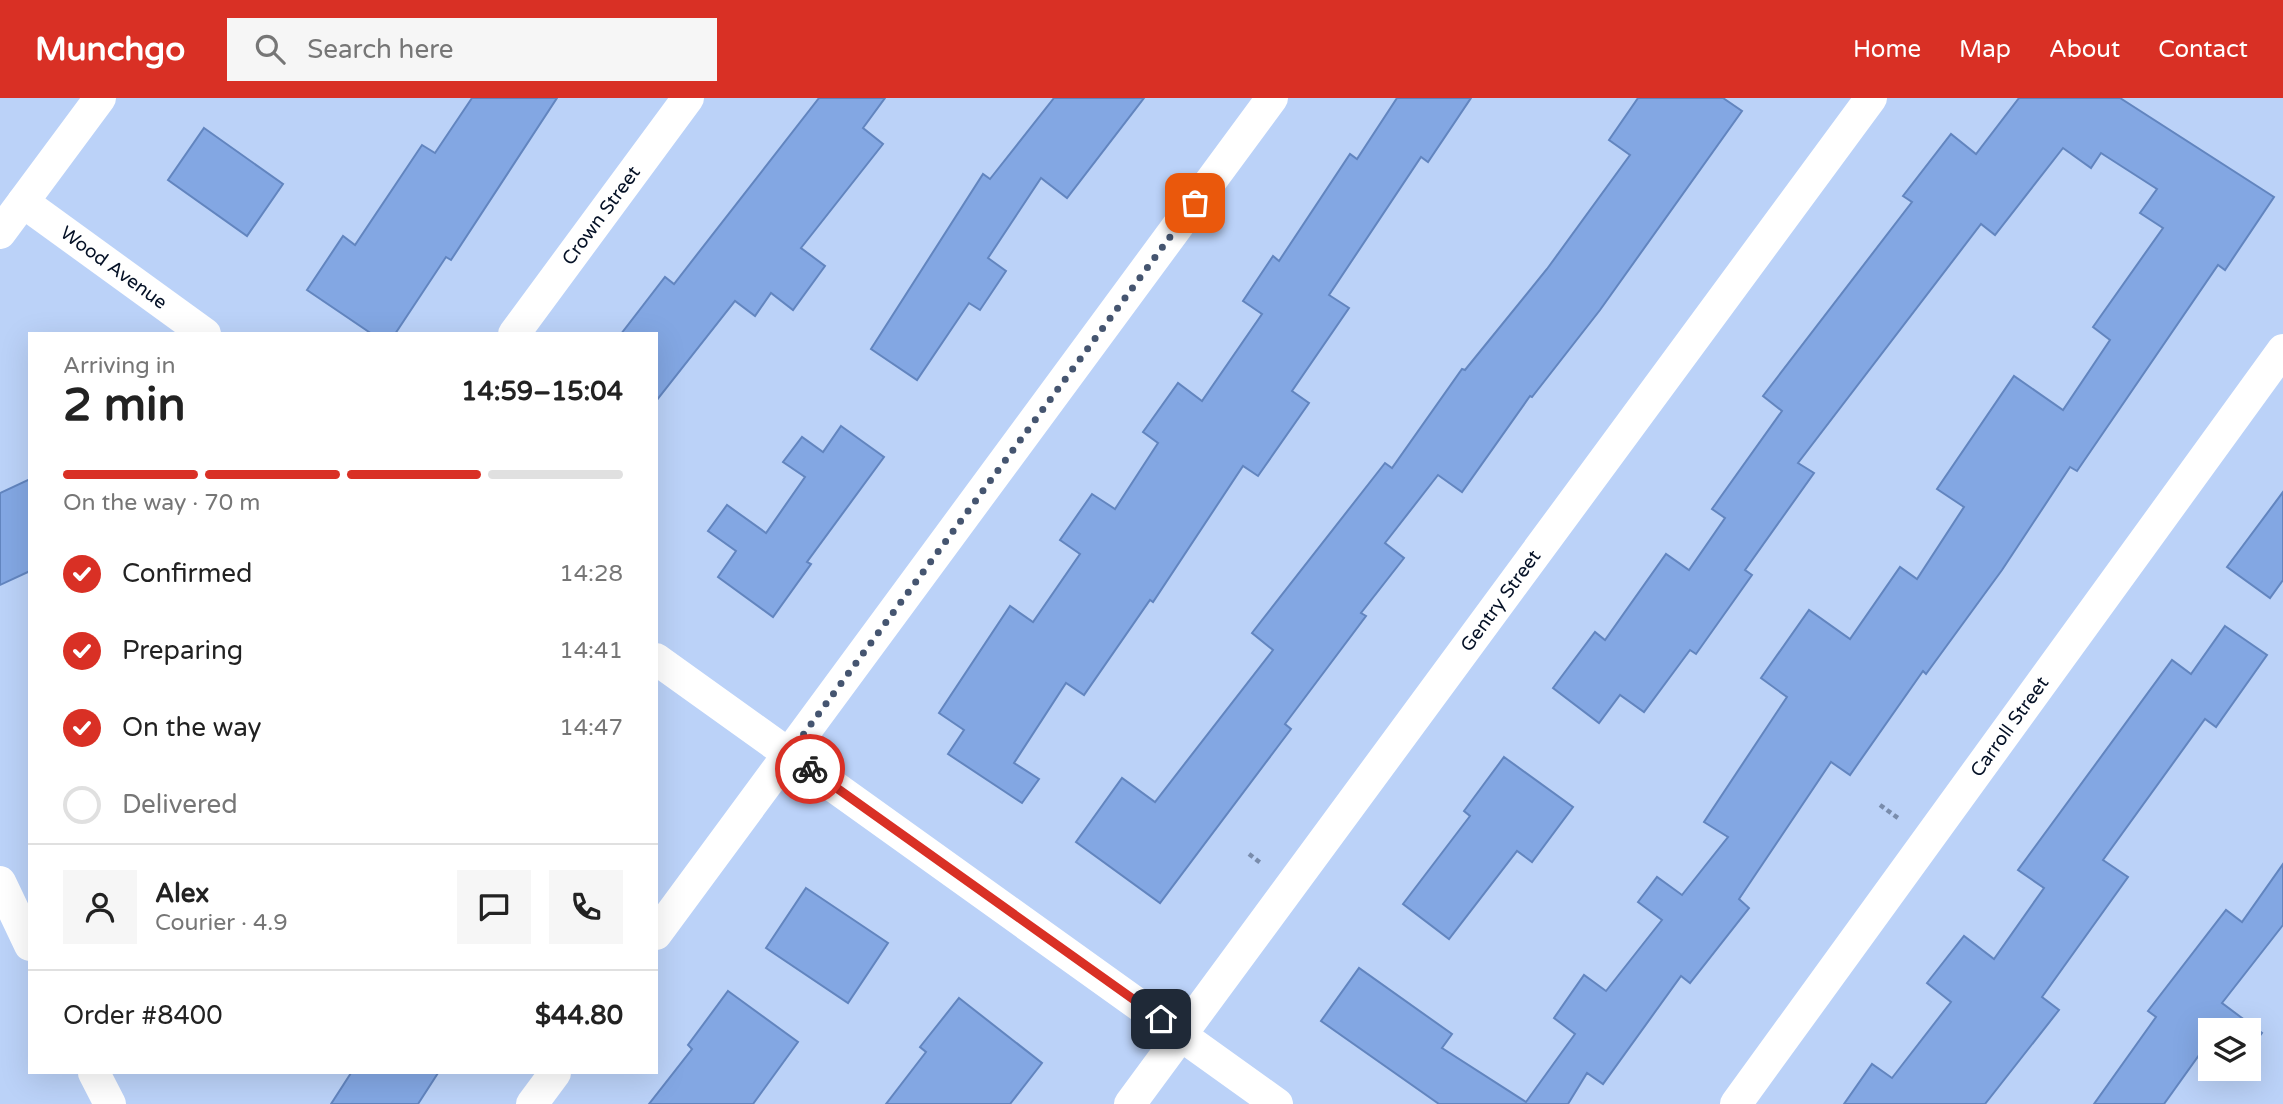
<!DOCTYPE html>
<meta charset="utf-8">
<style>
body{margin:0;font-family:"Varela Round",sans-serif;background:#f6f6f6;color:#222;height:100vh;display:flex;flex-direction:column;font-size:26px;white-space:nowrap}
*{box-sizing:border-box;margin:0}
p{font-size:23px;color:#767676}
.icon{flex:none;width:38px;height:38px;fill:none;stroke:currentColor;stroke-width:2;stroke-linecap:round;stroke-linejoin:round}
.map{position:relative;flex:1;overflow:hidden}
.sheet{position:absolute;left:28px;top:234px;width:630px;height:742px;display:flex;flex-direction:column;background:#fff;border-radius:0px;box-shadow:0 7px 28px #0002}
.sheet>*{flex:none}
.tools{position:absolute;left:2198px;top:920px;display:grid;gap:14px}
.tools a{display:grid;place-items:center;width:63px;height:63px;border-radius:0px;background:#fff;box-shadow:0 7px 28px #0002;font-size:35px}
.pin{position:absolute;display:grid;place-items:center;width:60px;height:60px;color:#fff;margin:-30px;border-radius:14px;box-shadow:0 4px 10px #0006}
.courier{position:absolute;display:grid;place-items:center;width:70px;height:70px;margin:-35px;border:5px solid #d93025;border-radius:50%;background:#fff;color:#222;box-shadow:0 2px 9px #0007}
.headline em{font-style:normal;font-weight:700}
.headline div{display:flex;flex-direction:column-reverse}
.headline{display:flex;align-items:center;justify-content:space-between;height:119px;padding:0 35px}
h1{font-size:46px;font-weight:700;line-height:52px}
.bar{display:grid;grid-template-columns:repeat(4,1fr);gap:10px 7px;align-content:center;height:84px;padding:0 35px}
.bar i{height:9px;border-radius:5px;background:#e0e0e0}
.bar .active{background:#d93025}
.bar p{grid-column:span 4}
.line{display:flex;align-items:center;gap:18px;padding:0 35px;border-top:2px solid #e0e0e0}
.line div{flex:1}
.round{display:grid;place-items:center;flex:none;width:74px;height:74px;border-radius:0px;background:#f6f6f6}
ol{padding:0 35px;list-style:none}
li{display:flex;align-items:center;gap:21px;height:77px}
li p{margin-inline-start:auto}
li .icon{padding:7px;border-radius:50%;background:#d93025;color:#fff;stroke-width:4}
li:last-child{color:#767676}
li i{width:38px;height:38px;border:4px solid #e0e0e0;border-radius:50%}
header{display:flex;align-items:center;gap:42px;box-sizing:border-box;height:98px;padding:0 35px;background:#d93025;color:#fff}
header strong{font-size:33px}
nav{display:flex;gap:38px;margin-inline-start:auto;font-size:24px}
.search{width:490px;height:63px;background:#f6f6f6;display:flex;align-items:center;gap:18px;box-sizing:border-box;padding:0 24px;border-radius:0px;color:#767676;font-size:26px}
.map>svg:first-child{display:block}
.building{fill:#83a7e3;stroke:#6285bf;stroke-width:2}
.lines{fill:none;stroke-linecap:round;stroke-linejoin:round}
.path{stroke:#798cac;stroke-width:4.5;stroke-dasharray:5 3.5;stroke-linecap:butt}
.street{stroke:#fff;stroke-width:32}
.done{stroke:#455570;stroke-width:7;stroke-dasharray:0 12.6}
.route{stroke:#d93025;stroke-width:9}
.labels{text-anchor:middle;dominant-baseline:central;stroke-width:7;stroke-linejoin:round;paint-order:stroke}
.street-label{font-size:19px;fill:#051126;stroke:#bbd2f8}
</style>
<header>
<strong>Munchgo</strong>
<div class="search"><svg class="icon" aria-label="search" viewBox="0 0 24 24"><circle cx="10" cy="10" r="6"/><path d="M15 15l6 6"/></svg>Search here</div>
<nav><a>Home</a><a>Map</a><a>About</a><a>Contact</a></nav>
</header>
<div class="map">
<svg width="2283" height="1006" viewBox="0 0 2283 1006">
<rect width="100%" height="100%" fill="#bbd2f8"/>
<!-- building -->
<g class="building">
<path d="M472,0h85l-106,162 -5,-3 -51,77h-23l-65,-44 36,-54 12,9 67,-100 13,8z"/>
<path d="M819,0h66l-22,30 20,16 -82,104 24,18 -32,44 -22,-17 -16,23 -20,-15 -79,100v-67h-35l44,-57 9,7z"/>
<path d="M1054,0h90l-77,100 -26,-20 -53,80 18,13 -26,39 -11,-7 -52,77 -46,-31 112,-175 7,5z"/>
<path d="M1397,0h74l-43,64 -7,-5 -92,138 20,13 -57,83 17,12 -51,73 -15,-10 -90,136 -3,-2 -66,95 -18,-12 -52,80 25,16 -17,24 -74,-49 16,-24 -25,-17 71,-107 23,16 47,-68 -20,-14 32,-46 23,15 43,-66 -15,-11 35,-49 24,18 60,-87 -19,-13 30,-45 6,5 71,-107 7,5z"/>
<path d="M1638,0h85l19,13 -142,199 -68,87 -2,-1 -68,96 -24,-17 -53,68 19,15 -43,55 5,3 -81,108 6,5 -131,174 -84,-61 46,-64 33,24 118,-152 -21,-17 133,-170 7,5 70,-99 3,1 82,-101 83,-114 -21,-15z"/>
<path d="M2019,0h101l154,99 -49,73 -7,-5 -141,206 -7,-4 -68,103 -76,104 -3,-3 -73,104 -19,-13 -92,137 10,9 -59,75 -9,-7 -78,108 -16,-11 -19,31h-129l-118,-83 38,-53 93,66 -10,14 84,54 49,-68 -21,-16 30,-43 22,16 56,-71 -24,-18 19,-25 25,18 46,-58 -24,-15 83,-125 -26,-19 48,-68 41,29 50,-72 17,12 47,-72 -27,-18 77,-113 49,34 47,-70 -17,-13 70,-99 -23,-15 17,-24 -56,-36 -10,15 -28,-20 -68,87 -14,-11 -183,239 16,10 -69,97 7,5 -56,79 -6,-4 -46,62 -24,-17 -21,28 -46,-35 42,-56 10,8 61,-86 23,16 36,-52 -13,-9 70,-98 -19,-15 149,-194 -9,-6 48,-62 25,20z"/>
<path d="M204,30l79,56 -36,52 -79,-56z"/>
<path d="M841,328l43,31 -77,105 4,2 -38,53 -55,-40 18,-26 -28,-20 19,-26 39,28 39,-56 -22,-15 19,-25 21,15z"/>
<path d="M30,381v92l-30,14v-92z"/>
<path d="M2283,394v88l-13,18 -43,-31z"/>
<path d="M2225,528l42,29 -51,72 -11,-8 -102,141 25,17 -86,120 17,13 -74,94h-141l28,-40 20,14 59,-76 -24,-19 37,-47 30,23 50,-71 -26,-18 154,-210 19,14z"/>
<path d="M1504,659l69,50 -41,55 -15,-11 -68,88 -46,-35 67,-88 -6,-5z"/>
<path d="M2283,766v61l-61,78 40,30 -13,17v-19h-39v26l-8,-6 -38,53h-70l62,-87 -8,-6 78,-101 16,12z"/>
<path d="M806,790l82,55 -40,60 -82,-55z"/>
<path d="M728,893l70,51 -45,62h-104l43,-55 -4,-4z"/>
<path d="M959,900l83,65 -32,41h-124l40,-52 -6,-5z"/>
<path d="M351,975h87l-20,31h-87z"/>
</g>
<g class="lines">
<!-- path -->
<g class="path">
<path d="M1880,707l18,13"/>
<path d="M1249,756l13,10"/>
</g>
<!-- street -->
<g class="street">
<path id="s1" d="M23,104l182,132"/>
<path d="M0,135l100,-135"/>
<path id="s2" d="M514,236l174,-236"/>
<path d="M656,561l621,445"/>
<path d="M0,784l30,63"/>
<path d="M656,836l616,-836"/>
<path d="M94,975l16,31"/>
<path d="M532,1006l23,-31"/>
<path id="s3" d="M1130,1006l741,-1006"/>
<path id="s4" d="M1736,1006l547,-754"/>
</g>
</g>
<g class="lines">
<!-- done -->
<path class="done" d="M810,671l-21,-15 406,-551"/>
<!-- route -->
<path class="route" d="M810,671l351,250"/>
</g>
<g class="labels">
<!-- street labels -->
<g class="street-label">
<text stroke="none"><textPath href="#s2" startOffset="147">Crown Street</textPath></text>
<text stroke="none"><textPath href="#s1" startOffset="112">Wood Avenue</textPath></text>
<text stroke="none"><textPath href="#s3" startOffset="625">Gentry Street</textPath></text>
<text stroke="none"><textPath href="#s4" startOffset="466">Carroll Street</textPath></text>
</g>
</g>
</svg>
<div class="tools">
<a><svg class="icon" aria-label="layers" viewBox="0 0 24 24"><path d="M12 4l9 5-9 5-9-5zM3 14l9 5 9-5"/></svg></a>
</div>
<div class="pin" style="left:1195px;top:105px;background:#ea580c"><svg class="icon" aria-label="bag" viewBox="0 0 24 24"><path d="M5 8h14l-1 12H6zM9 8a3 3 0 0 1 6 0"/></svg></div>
<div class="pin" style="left:1161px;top:921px;background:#1f2937"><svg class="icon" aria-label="home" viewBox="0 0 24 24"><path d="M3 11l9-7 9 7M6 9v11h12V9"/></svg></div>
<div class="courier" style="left:810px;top:671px"><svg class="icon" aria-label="bike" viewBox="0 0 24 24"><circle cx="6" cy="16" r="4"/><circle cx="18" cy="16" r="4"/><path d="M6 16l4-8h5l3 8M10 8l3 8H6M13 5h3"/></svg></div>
<section class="sheet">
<div class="headline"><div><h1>2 min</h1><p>Arriving in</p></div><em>14:59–15:04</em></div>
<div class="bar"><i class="active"></i><i class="active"></i><i class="active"></i><i></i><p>On the way · 70 m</p></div>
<ol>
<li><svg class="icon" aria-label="check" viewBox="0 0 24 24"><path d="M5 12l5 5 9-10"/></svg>Confirmed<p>14:28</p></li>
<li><svg class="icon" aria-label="check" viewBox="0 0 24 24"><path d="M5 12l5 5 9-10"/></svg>Preparing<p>14:41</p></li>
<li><svg class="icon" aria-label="check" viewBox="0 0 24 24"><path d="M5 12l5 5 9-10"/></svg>On the way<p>14:47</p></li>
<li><i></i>Delivered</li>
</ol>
<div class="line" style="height:126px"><a class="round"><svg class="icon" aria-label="person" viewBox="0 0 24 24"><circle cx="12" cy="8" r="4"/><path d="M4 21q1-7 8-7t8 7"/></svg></a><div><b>Alex</b><p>Courier · 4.9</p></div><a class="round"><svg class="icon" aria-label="chat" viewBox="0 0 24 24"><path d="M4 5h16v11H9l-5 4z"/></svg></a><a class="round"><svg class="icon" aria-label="phone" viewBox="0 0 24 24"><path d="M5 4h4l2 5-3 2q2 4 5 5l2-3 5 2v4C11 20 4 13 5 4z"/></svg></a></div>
<div class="line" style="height:91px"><div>Order #8400</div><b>$44.80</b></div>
</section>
</div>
